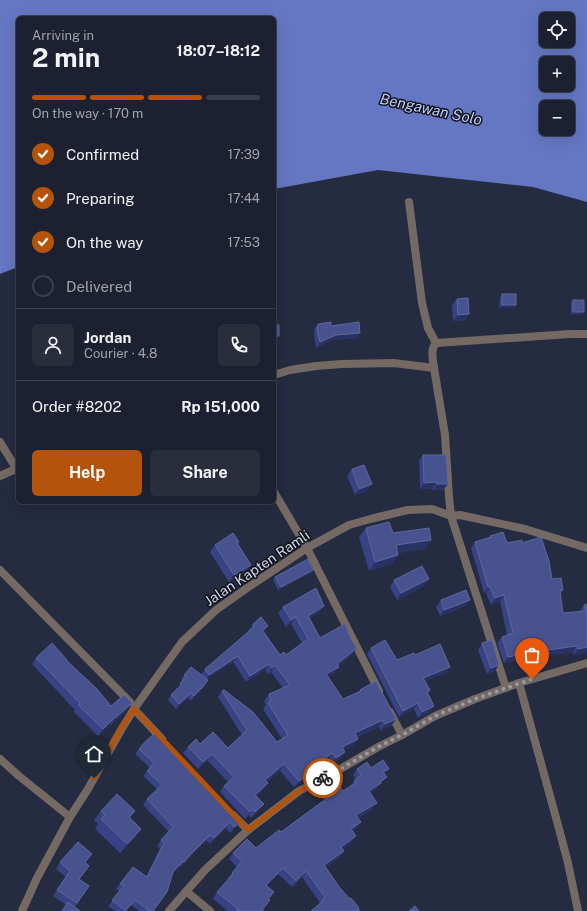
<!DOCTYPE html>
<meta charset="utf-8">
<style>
body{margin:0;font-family:"Public Sans",sans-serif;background:#292d3c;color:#f1f3f6;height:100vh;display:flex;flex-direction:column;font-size:15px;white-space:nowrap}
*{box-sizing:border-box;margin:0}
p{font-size:13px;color:#a0a3ab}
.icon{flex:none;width:22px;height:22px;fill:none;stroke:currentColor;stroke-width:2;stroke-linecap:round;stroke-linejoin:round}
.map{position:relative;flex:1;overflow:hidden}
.drawer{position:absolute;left:16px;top:16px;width:260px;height:488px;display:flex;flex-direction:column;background:#1c2030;border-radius:6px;box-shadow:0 4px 16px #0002,0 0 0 1px #3a3e4c}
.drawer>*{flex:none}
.tools{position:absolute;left:539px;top:12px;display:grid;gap:8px}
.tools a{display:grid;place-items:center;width:36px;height:36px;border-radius:6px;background:#1c2030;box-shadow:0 4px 16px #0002,0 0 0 1px #3a3e4c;font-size:20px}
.pin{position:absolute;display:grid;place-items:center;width:34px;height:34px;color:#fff;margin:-41px -17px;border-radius:50% 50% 50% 0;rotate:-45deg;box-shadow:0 0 4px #0007}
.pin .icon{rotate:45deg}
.courier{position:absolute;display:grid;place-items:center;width:40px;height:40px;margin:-20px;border:3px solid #b45309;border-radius:50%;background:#fff;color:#222;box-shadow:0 1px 5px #0007}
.overview em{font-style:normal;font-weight:700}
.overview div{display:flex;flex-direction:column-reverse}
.overview{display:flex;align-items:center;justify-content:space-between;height:68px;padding:0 16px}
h1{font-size:26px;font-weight:700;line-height:30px}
.bar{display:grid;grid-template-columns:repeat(4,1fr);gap:6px 4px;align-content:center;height:48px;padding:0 16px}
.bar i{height:5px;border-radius:3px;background:#3a3e4c}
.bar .current{background:#b45309}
.bar p{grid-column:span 4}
.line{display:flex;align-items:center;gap:10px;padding:0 16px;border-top:1px solid #3a3e4c}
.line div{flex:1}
.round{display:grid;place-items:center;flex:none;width:42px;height:42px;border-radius:6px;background:#292d3c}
ol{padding:0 16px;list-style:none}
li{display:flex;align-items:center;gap:12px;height:44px}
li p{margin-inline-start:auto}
li .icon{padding:4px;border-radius:50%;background:#b45309;color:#fff;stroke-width:4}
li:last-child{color:#a0a3ab}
li i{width:22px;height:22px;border:2px solid #3a3e4c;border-radius:50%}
.button{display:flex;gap:8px;margin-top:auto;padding:8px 16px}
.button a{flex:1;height:46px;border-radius:6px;background:#b45309;color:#fff;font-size:16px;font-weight:700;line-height:46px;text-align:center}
.button a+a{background:#292d3c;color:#f1f3f6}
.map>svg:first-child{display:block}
.water{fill:#6577c3;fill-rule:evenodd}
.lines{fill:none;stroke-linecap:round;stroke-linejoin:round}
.street{stroke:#756a63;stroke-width:8}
.wall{fill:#384284}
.shaded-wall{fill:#293265}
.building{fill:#48528f;stroke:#5e679c}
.done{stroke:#969bab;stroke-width:4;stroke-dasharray:0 7.2}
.route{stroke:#b45309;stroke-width:5}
.labels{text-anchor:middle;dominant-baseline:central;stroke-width:3;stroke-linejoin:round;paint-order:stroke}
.street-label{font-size:14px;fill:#d3d7e5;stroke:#11141e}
.water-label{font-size:15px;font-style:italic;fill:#bfcbf4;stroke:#11141e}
</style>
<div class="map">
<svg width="587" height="911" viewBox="0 0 587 911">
<rect width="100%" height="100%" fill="#252b40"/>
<!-- water -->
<path class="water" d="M0,0h587v202l-54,-15 -155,-17 -104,19v-171h-256v249l-18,7zM546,19h22v22h-22zM546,63h22v22h-22zM546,107h22v22h-22z"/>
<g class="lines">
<!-- street -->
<g class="street">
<path d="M409,202l13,101 6,25 8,15"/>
<path d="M434,368c-1,-9 -4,-18 2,-25l134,-9h17"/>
<path d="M274,375l16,-5 26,-4 26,-2 52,-1 40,5 11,67 4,62 2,19 55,172"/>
<path d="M0,442l16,26"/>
<path d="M0,476l18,-8"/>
<path d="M274,492l33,56 72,143"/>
<path d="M0,570l130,132"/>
<path d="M134,709l28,30"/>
<path d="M390,712l12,23"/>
<path d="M0,759l19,17 51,41"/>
<path d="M233,815l15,15"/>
<path d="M186,891l24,20"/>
<path d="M22,911l15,-33 33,-61 18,-28 33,-59 13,-21 48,-67 34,-32 31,-22 60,-40 42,-23 25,-7 34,-8 24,-1 19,7 9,-1 65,14 62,19"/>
<path d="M169,911l36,-41 43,-40 51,-39 43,-23 36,-21 24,-12 33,-19 40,-17 44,-16"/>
<path d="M578,911l-10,-48 -10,-38 -39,-142 68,-20"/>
</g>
</g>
<!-- wall -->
<g class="wall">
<path d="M502,294l14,11 -2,3h-15l1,-11z"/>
<path d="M457,299l8,22h-12l-1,-16z"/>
<path d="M573,300l8,15h-10v-12z"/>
<path d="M318,324l13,2 26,12 -25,2 -16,8 -2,-15 1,-2 -1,-2z"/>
<path d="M423,455l25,29 -5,6h-10l-1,-1h-12l-1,-28z"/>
<path d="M352,469l15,22 -12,4 -8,-19z"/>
<path d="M366,528l27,5 38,7 -6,9 -27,4v2l-6,9 -23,7 -10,-34z"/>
<path d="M490,536l17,7h15l30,36 11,11 -3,5 3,18 17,-1v-1l4,-6 3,-1 -2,49 -12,2v-3l-26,4 -3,4 -14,3 -1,-5 -25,5 -7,-20 5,-6 5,-2 -7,-34 -9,4 -5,-12h-2l-13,-45 4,-6 14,-4z"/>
<path d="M239,542l-1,2 8,27 -17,11 -19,-30 5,-7z"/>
<path d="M311,573l-33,17 -5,-10 2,-3z"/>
<path d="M394,580l30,6 -27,14 -7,-13z"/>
<path d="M441,600h29l-5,6 -25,10 -4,-9z"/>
<path d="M283,607l37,5 -10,6 10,20 33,16 -15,12 1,1 -5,6 -6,4 15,22 15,-7 2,-2 36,29 -5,7 -11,5 -1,-4 -22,10 -3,9 -10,4 -4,9 -9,5 -3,-4 -19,11 -4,8 -11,8 -14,-16 -13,11 1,1 -5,6 -7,7 3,14 -8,8 -2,-3 -4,4 -25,-27 4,-6 4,-4 -21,-22 -9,9 -15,-16 5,-6 12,-3 28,4 14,-13 -24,-38 4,-6 55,51 5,-3 -19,-30 3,-4 -2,-4 5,-7 14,-6 -12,-16 -3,2 -3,-4 -19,12 -13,-20 -26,17 -2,6 -7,8h-1l-6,8 -3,-3 -12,11 -8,-9 3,-5 6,-6 6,-8 -2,-1 3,-5h17l4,-6 44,-37 -1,-1 5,-7 15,2 -4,5 16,24h6l16,-12 -11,-19 -5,3 -8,-14z"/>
<path d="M482,643l13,28 -8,3 -9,-24z"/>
<path d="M371,648l26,12 18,-5 35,12 -5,6 -20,8 5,9 -2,3 6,13 -4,6 -12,6 -4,-9 -15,8 -32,-63z"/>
<path d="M36,658l31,2 44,46 16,4 -16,15 -1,-1 -12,12 -24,-24 1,-2 -43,-46z"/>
<path d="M139,749l98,77 -7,7 -4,-5 -16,16 -4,-4 -15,15 -11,12 -1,-1 -7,8 -19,37h-14l-8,-6 -5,6h-11l-7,-5 12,-14 -4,-3 17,-22 13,10 14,-28 -3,-3 4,-6 8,-8 -26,-27 4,-6 10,-10 -14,-13 7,-8 -15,-14z"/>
<path d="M371,768l14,6 -3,9 -3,2 -2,4 -6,4 1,16 -14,9 -1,10 -4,3 3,5 -4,6 -9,7 -3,8 -14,10 14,21 18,21 -39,-5 1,-1 -18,-26 -10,10 -14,-13 -11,12 2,13 1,1 -8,11h2h-36l-15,-12 4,-7 11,-12 -1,-1 10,-12 -8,-8 4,-6 23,-5 25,-16 43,-32 -3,-4 4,-6 18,1 6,-4 5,-6 2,-2 -3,-4 4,-6z"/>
<path d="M101,811h34l-5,7 11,11 -7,10 -14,14 -25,-24 3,-5 -4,-4z"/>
<path d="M92,854l-7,9 4,3 -10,14 10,6 -14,21 -9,-2 -13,-9 13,-19 -10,-8 4,-7z"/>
</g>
<!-- shaded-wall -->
<g class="shaded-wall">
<path d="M502,305h14l-2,3h-15z"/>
<path d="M573,312h11l-3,3h-10z"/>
<path d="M469,314l-4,7h-12l5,-6z"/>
<path d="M360,333l-3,5 -25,2 -16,8 4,-6 16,-7z"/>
<path d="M274,336h5l-2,3h-3z"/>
<path d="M437,482l-5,7h-12l4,-6z"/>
<path d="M372,484l-5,7 -12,4 4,-6z"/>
<path d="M437,484h11l-5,6h-10z"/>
<path d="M431,540l-6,9 -35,5 6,-9z"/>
<path d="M398,555l-6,9 -23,7 6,-9z"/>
<path d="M251,565l-5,6 -17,11 5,-7z"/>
<path d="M313,570l-2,3 -33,17 3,-3z"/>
<path d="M429,579l-5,7 -27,14 4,-7z"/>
<path d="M488,587h2l-4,6h-2z"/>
<path d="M504,595l-4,6 -9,4 4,-7z"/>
<path d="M470,600l-5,6 -25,10 4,-6z"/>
<path d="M324,606l-4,6 -16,10 4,-6z"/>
<path d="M296,617l-5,7 -5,3 5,-7z"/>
<path d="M577,646l-4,6 -26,4 -3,4 -14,3 4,-6 14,-7z"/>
<path d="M587,647v3l-2,3 -12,2 5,-6z"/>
<path d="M357,648l-4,6 -21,16 5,-6z"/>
<path d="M533,652l-4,6 -25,5 4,-6z"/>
<path d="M238,656l-5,6 -29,19 5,-6z"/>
<path d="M269,664l-4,6 -19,12 4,-6z"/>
<path d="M275,665l-4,7 -3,2 4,-6z"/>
<path d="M499,665l-4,6 -8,3 4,-6z"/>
<path d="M339,667l-5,6 -12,7 4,-6z"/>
<path d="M450,667l-5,6 -26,11 4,-6z"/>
<path d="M191,693l-3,5 -12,11 3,-5z"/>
<path d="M132,703l-5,7 -16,15 4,-7z"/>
<path d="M418,703l-4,6 -15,8 4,-6z"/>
<path d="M434,706l-4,6 -12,6 4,-6z"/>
<path d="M115,717l-5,7 -12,12 5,-7z"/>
<path d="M396,719l-5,7 -11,5 5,-7z"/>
<path d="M383,720l-4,7 -28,12 4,-6z"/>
<path d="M358,739l-4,7 -17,7 5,-6z"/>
<path d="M345,752l-5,7 -9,5 5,-6z"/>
<path d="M333,753l-5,7 -26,15 5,-6z"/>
<path d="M212,754l-5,6 -9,9 5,-7z"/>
<path d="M284,764l-4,7 -19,15 4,-6z"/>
<path d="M389,769l-5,6 -1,-3z"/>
<path d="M310,773l-5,6 -11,8 5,-6z"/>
<path d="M387,777l-5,6 -3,2 -2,4 -12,8 4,-6 11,-9z"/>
<path d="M268,783l-5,6 -13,12 5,-6z"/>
<path d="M377,803l-5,6 -20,12 4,-6z"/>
<path d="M264,804l-5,6 -8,8 4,-6z"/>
<path d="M253,809l-4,6 -4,4 5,-7z"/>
<path d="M241,821l-4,5 -7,7 4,-6z"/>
<path d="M230,822l-4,6 -16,16 4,-6z"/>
<path d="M361,822l-4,6 -10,7 4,-6z"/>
<path d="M141,829l-7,10 -14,14 7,-9z"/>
<path d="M210,835l-4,5 -15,15 -11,12 4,-5 11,-12z"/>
<path d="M356,836l-4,6 -15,12 4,-7z"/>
<path d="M344,851l-4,6 -20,14 4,-6z"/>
<path d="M283,868l-5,6 -16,17 4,-6z"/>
<path d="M306,871l-4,6 -10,10 4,-6z"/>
</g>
<!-- building -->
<g class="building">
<rect x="502" y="294" width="14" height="11"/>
<path d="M468,298l1,16 -11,1 -1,-16z"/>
<rect x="573" y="300" width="11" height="12"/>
<path d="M331,322v4l28,-4 1,11 -24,2 -16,7 -3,-14 1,-1v-3z"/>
<rect x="274" y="325" width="5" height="11"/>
<path d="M423,455h23l2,29h-11v-2l-13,1z"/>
<path d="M364,465l8,19 -13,5 -7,-20z"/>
<path d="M389,522l4,11 36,-5 2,12 -35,5 2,10 -23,7 -9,-34z"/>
<path d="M503,532l4,11 15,-3v3l19,-6 8,24 3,18 9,-1 2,12 -3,1 3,22 23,-2 -2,-6 3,-1v43l-9,2 -1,-3 -29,4 1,4 -15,3 -1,-5 -25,5 -6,-20 11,-4 -9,-38 -9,3 -5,-11h-2l-13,-45 16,-5 -1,-1z"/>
<path d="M233,533l6,9 -2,1 14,22 -17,10 -19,-30z"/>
<path d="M308,559l5,11 -32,17 -6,-10z"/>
<path d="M422,566l7,13 -28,14 -7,-13z"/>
<path d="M316,588l8,18 -16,10 12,22 25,-14 6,15 6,9 -20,16 2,3 -13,7 17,25 18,-8 -1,-1 16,-9 20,38 -11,5 -2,-4 -28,13 3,6 -16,8 3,5 -9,6 -3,-5 -26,16 3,4 -11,8 -15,-17 -19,16 3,3 -13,12 9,9 -9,8 -2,-3 -3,3 -26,-26 10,-9 -22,-23 -9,8 -15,-15 8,-8 4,5 13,-12 15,16 19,-18 -25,-39 2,-1 29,22 24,30 11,-7 -20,-32 3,-3 -2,-6 21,-9 -15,-20 -3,3 -3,-4 -19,12 -12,-20 -29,19 -4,-6 49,-42 -1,-3 8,-7 7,9 -6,4 18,25 4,-3 2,3 22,-16 -12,-22 -5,3 -8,-13z"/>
<path d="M466,590l4,10 -26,10 -3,-10z"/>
<path d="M385,640l12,20 17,-7 1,2 25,-11 10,23 -27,11 7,12 -3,2 7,14 -12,6 -4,-9 -15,8 -32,-63z"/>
<path d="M492,640l7,25 -8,3 -9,-25z"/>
<path d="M52,643l15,17h-1l30,28 15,18 13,-11 8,8 -17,15v-1l-12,12 -25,-24 2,-2 -44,-45z"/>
<path d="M191,667l17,13 -7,9v-1l-7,8 -3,-3 -12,11 -8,-9 10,-10 -1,-1 6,-8 -2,-1z"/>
<path d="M157,731l84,90 -7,6 -4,-5 -16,16 -4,-3 -15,15 -11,12 -1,-1 -10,11 -6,20 -14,19h-3l-15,-11 -10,11 -13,-11 12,-14 -4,-2 13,-17 14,10 17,-34 -3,-3 12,-13 -26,-28 15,-14 -15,-14 7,-8 -15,-14 6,-7z"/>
<path d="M383,760l6,9 -6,3 4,5 -7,5 1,1 -12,8 8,12 -21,12 5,7 -10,7 5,7 -15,11 3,4 -20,14 16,23 10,11 1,-1 8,10 -1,1 2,2h-49l12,-10 -1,-1 3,-3 -19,-26 -10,10 -13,-13 -17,17 8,7 -6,7 2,1 -9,11h3h-28l2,-2 -21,-17 16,-18 -1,-1 10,-12 -9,-8 14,-14 9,9 23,-18 2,2 49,-36 -5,-6 12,-8 6,9 13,-8 -2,-2 7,-6 -4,-6 10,-7 4,6z"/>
<path d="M117,794l18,17 -6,6 12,12 -14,15 -26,-25 4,-4 -4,-4z"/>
<path d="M78,842l14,12 -7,8 4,4 -10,13 10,7 -12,17 -20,-13 13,-19 -10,-9z"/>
<path d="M68,902l12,9h-18z"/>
<path d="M415,906l4,5h-10z"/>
</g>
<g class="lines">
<!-- done -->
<path class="done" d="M323,778l19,-10 36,-21 24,-12 33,-19 40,-17 57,-20"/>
<!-- route -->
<path class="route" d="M94,778l26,-48 14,-21 114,121 50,-38 25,-14"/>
</g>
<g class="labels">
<!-- street labels -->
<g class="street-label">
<text transform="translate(257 568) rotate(-34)">Jalan Kapten Ramli</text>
</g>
<!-- water labels -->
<g class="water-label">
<text transform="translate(431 109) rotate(12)">Bengawan Solo</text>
</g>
</g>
</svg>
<div class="tools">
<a><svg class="icon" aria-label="locate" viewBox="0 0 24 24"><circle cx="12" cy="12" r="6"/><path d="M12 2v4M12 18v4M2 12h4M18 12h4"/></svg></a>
<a>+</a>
<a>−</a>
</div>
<div class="pin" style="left:532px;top:679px;background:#ea580c"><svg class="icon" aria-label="bag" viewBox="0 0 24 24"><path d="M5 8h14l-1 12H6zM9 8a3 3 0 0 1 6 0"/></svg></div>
<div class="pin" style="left:94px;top:778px;background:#1f2937"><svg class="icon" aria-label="home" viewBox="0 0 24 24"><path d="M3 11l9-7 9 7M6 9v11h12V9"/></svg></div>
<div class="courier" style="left:323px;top:778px"><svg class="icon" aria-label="bike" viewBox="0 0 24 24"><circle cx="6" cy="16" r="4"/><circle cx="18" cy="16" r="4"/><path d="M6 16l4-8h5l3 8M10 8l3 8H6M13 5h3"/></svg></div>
<section class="drawer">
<div class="overview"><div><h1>2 min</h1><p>Arriving in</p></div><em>18:07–18:12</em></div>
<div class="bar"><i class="current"></i><i class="current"></i><i class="current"></i><i></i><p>On the way · 170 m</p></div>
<ol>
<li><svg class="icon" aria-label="check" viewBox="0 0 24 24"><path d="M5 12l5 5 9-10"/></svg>Confirmed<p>17:39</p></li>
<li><svg class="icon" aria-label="check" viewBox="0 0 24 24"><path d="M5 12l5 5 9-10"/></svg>Preparing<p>17:44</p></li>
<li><svg class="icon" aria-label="check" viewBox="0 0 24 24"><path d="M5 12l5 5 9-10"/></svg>On the way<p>17:53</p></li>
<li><i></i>Delivered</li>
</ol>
<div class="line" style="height:72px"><a class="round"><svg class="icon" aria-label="person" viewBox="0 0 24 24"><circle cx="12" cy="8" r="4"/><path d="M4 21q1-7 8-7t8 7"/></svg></a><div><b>Jordan</b><p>Courier · 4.8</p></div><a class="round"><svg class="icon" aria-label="phone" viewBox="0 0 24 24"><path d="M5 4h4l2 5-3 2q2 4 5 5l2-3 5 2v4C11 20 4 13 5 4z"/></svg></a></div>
<div class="line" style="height:52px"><div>Order #8202</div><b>Rp 151,000</b></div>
<div class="button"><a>Help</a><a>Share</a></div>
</section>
</div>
